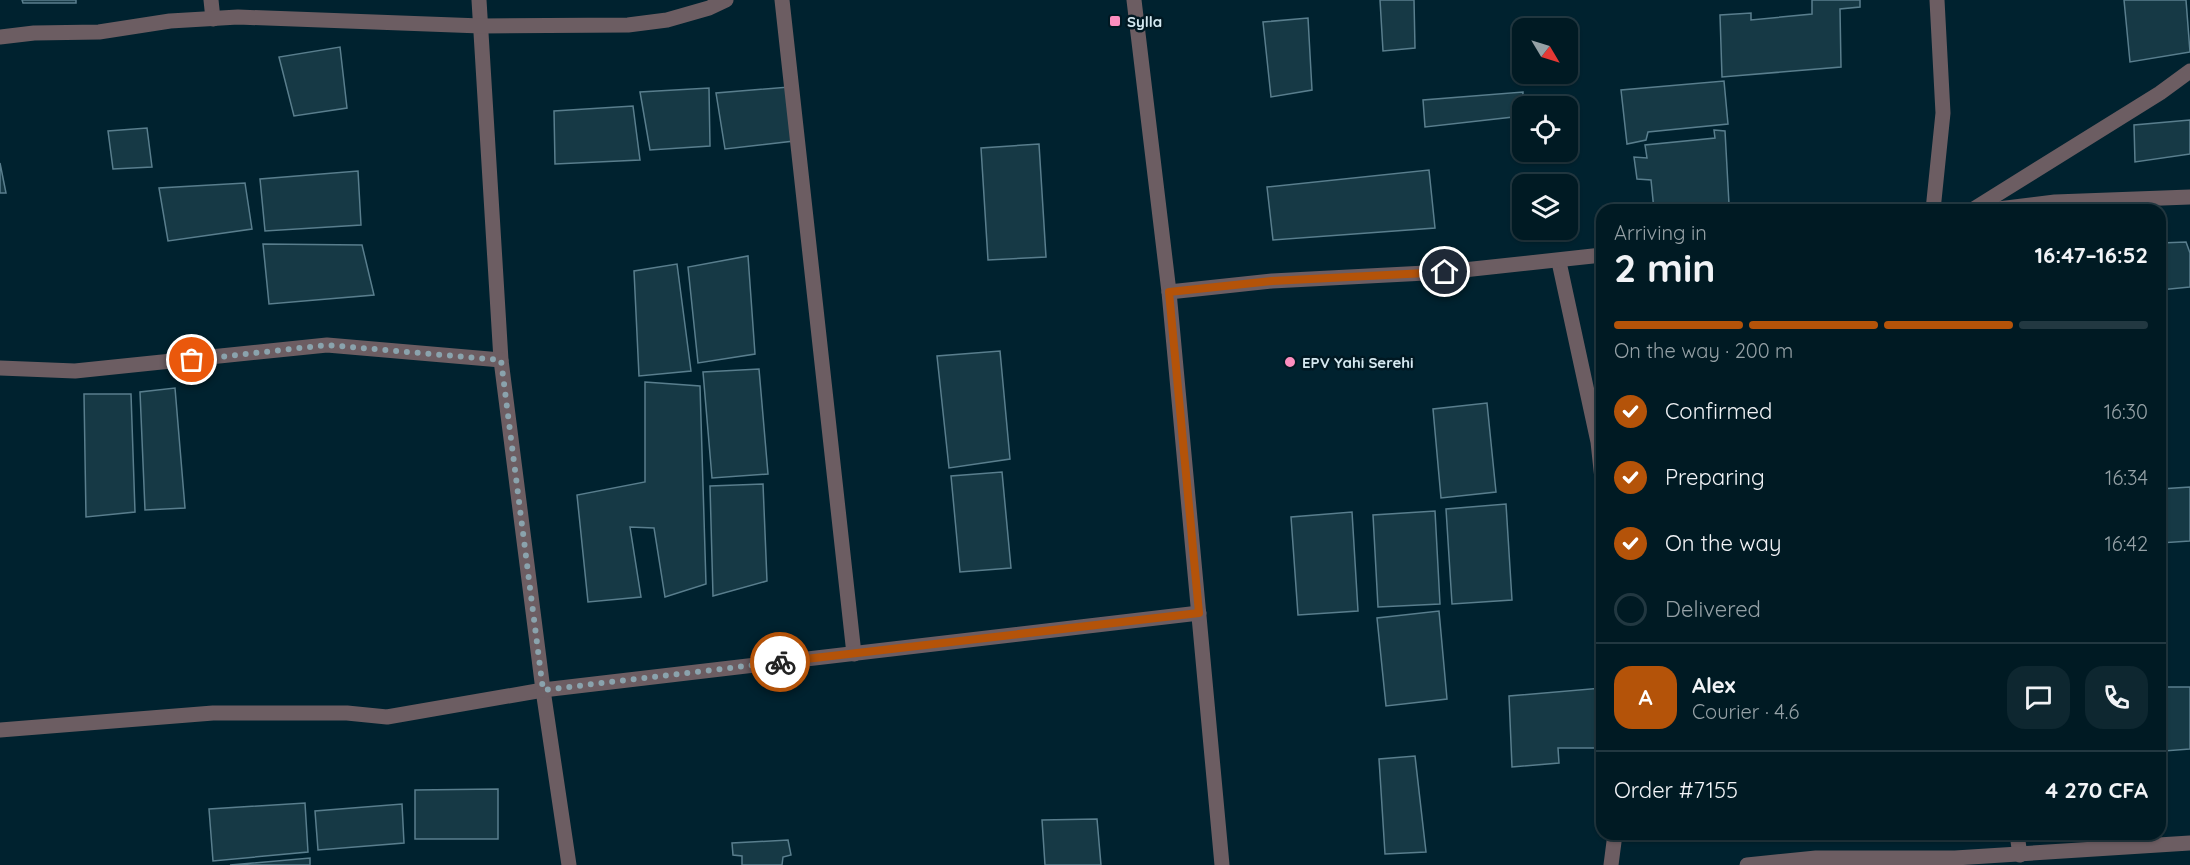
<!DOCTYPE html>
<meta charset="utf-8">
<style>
body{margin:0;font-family:Quicksand,sans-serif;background:#0e2730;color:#f1f3f6;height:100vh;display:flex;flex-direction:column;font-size:22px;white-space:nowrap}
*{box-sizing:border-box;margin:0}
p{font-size:20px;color:#95a1a6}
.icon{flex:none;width:33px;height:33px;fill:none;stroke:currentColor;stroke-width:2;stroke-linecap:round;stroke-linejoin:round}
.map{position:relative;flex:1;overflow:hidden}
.side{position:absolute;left:1596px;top:204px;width:570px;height:636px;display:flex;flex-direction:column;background:#001a23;border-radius:18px;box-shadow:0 2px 4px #0004,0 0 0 2px #223841}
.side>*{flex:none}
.needle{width:39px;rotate:128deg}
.buttons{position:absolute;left:1512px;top:18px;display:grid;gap:12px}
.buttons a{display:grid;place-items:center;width:66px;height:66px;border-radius:12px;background:#001a23;box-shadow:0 2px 4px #0004,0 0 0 2px #223841;font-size:30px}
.pin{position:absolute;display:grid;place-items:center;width:51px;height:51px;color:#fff;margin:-26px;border:3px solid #fff;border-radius:50%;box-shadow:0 2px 6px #0007}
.courier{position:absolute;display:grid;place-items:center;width:60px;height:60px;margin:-30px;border:4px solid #b45309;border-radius:50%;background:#fff;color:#222;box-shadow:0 2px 8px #0007}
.head em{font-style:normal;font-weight:800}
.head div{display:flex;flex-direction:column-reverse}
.head{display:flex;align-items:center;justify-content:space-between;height:102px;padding:0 18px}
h1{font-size:39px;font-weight:800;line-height:45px}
.bar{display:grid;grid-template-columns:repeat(4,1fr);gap:9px 6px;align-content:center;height:72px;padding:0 18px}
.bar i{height:8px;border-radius:4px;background:#223841}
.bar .active{background:#b45309}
.bar p{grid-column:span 4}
.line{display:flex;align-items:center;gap:15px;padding:0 18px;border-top:2px solid #223841}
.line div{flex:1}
.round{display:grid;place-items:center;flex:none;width:63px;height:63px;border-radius:18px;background:#0e2730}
ol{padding:0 18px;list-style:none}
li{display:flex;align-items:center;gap:18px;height:66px}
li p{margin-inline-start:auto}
li .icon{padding:6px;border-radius:50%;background:#b45309;color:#fff;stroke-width:4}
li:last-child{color:#95a1a6}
li i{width:33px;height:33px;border:3px solid #223841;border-radius:50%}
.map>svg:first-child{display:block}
.building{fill:#163945;stroke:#597e8d;stroke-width:1.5}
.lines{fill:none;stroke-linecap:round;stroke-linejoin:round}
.minor{stroke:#6c5d62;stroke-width:15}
.done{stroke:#8aa3ad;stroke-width:6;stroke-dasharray:0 10.8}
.route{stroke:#b45309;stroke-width:8}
.poi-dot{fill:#fd8ebf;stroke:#001822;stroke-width:2}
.labels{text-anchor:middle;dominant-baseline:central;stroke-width:5;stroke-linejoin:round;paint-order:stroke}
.poi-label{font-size:15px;font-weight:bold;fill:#d5e9f1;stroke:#001822;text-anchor:start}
</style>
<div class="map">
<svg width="2190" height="865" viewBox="0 0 2190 865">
<rect width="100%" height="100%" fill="#00222f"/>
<!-- building -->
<g class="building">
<path d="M22,0h54v3h-53z"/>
<path d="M1380,0h34l1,48 -32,3z"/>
<path d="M1812,0h48v7l-20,2 1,58 -119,10 -2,-62 31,-2v7l61,-6z"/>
<path d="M2124,0h62l4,52 -60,10z"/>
<path d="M1308,18l4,72 -41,7 -8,-75z"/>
<path d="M340,47l7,61 -53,8 -15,-59z"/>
<path d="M1724,81l4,43 -80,8 -2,8 -19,4 -6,-54z"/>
<path d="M789,87l5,54 -69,8 -9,-56z"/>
<path d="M709,88l1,58 -60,4 -10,-58z"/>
<path d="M1523,92l-1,24 -97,11 -2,-27z"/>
<path d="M633,106l7,54 -85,4 -1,-53z"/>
<path d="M2190,120v34l-55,8 -1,-37z"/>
<path d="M147,128l5,39 -39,2 -5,-38z"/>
<path d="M1714,130l11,1 4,73 -75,6 -3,-30 -14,-1 -3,-22 13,1 -2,-13 70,-7z"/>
<path d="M1039,144l7,113 -58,3 -7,-112z"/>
<path d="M0,163l6,30h-6z"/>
<path d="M1429,170l6,58 -162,12 -6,-53z"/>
<path d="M358,171l3,54 -96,6 -5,-52z"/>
<path d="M245,183l7,46 -84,12 -9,-53z"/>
<path d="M2186,242l4,11v34l-30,3v-47z"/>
<path d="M263,244l99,1 12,50 -105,9z"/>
<path d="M748,256l7,98 -57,9 -10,-96z"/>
<path d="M677,264l14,107 -52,5 -5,-105z"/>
<path d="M1000,351l10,108 -61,9 -12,-112z"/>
<path d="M759,369l9,105 -56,4 -9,-106z"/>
<path d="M645,382l55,4 6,198 -41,13 -11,-69 -24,-1 11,70 -53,5 -11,-107 68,-13z"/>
<path d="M175,388l10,120 -40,2 -5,-118z"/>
<path d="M84,394h47l4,118 -49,5z"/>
<path d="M1487,403l9,89 -55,6 -8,-89z"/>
<path d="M1002,472l9,96 -51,4 -9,-96z"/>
<path d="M763,484l4,97 -54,15 -3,-110z"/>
<path d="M2190,487v54l-30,2v-54z"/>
<path d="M1506,504l6,96 -60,4 -6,-95z"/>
<path d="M1435,511l5,93 -62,3 -5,-92z"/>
<path d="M1352,512l6,99 -60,4 -7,-98z"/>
<path d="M1439,611l8,88 -61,7 -9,-88z"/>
<path d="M2164,687h26v62l-26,2z"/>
<path d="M1602,688v74h-7v-14h-37l1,15 -47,4 -3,-71z"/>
<path d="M1415,756l11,96 -41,2 -6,-95z"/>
<path d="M498,789v50h-83v-49z"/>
<path d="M305,803l3,49 -95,9 -4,-52z"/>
<path d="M402,804l2,39 -86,7 -3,-39z"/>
<path d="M1097,819l4,46h-56l-3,-45z"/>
<path d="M788,840l3,15 -8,2 -1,8h-40v-9l-9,-1 -1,-12z"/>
<path d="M310,858v7h-80z"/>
</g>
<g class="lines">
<!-- minor -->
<g class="minor">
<path d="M211,0l2,19"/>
<path d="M479,0l22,360 42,330 26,175"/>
<path d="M782,0l72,654"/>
<path d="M1134,0l35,292 53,573"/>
<path d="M0,37l34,-4 65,-1 71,-11 68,-4 243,9 147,-1 39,-5 42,-12 17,-8"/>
<path d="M1933,210l10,-97 -6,-113"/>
<path d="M1972,210l188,-117 30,-22"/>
<path d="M1990,210l65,-8 135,-5"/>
<path d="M1559,262l39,180 4,37"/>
<path d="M1169,292l103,-11 173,-9 157,-17"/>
<path d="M0,368l75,3 252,-26 174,15"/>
<path d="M0,730l213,-17h134l40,4 156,-27 656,-77"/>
<path d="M2017,834l3,21"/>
<path d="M1611,865l4,-31"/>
<path d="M1747,865l69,-7h139l235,-15"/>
</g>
</g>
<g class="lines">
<!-- done -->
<path class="done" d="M192,360l135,-15 174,15 42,330 237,-28"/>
<!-- route -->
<path class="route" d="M780,662l419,-49 -30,-321 103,-11 173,-9"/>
</g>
<!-- markers -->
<g class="poi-dot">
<rect x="1109" y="15" width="12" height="12" rx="3"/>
<circle cx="1290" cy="362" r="6"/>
</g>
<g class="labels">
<!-- poi labels -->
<g class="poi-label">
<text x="1127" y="21">Sylla</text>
<text x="1302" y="362">EPV Yahi Serehi</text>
</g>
</g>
</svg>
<div class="buttons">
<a><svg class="needle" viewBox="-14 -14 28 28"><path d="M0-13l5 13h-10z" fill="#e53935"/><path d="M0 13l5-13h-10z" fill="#95a1a6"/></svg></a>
<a><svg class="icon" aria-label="locate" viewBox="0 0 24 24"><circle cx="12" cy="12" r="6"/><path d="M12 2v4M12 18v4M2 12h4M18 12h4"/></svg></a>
<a><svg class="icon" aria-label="layers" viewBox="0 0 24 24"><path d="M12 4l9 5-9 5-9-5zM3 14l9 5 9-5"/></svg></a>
</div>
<div class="pin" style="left:192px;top:360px;background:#ea580c"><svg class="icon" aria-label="bag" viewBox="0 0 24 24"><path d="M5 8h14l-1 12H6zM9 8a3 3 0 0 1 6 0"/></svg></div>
<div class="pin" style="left:1445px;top:272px;background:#1f2937"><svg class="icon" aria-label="home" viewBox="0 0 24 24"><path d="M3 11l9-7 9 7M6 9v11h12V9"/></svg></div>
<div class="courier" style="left:780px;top:662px"><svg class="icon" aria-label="bike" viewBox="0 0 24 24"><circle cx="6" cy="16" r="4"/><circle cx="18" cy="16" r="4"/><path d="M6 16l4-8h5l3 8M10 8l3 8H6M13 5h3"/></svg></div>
<section class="side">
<div class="head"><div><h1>2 min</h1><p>Arriving in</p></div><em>16:47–16:52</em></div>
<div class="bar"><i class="active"></i><i class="active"></i><i class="active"></i><i></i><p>On the way · 200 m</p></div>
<ol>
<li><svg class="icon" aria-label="check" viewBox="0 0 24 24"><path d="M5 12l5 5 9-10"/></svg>Confirmed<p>16:30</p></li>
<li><svg class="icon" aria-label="check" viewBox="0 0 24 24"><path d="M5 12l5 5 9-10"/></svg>Preparing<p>16:34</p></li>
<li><svg class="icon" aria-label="check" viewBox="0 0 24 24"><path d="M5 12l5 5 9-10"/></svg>On the way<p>16:42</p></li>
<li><i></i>Delivered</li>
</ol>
<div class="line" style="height:108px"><b class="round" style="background:#b45309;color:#fff">A</b><div><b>Alex</b><p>Courier · 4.6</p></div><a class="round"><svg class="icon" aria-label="chat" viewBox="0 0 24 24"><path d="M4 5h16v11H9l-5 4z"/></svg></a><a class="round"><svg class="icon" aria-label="phone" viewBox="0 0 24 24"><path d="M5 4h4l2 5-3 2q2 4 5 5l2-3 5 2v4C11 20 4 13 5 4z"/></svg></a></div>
<div class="line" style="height:78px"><div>Order #7155</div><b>4 270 CFA</b></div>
</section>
</div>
